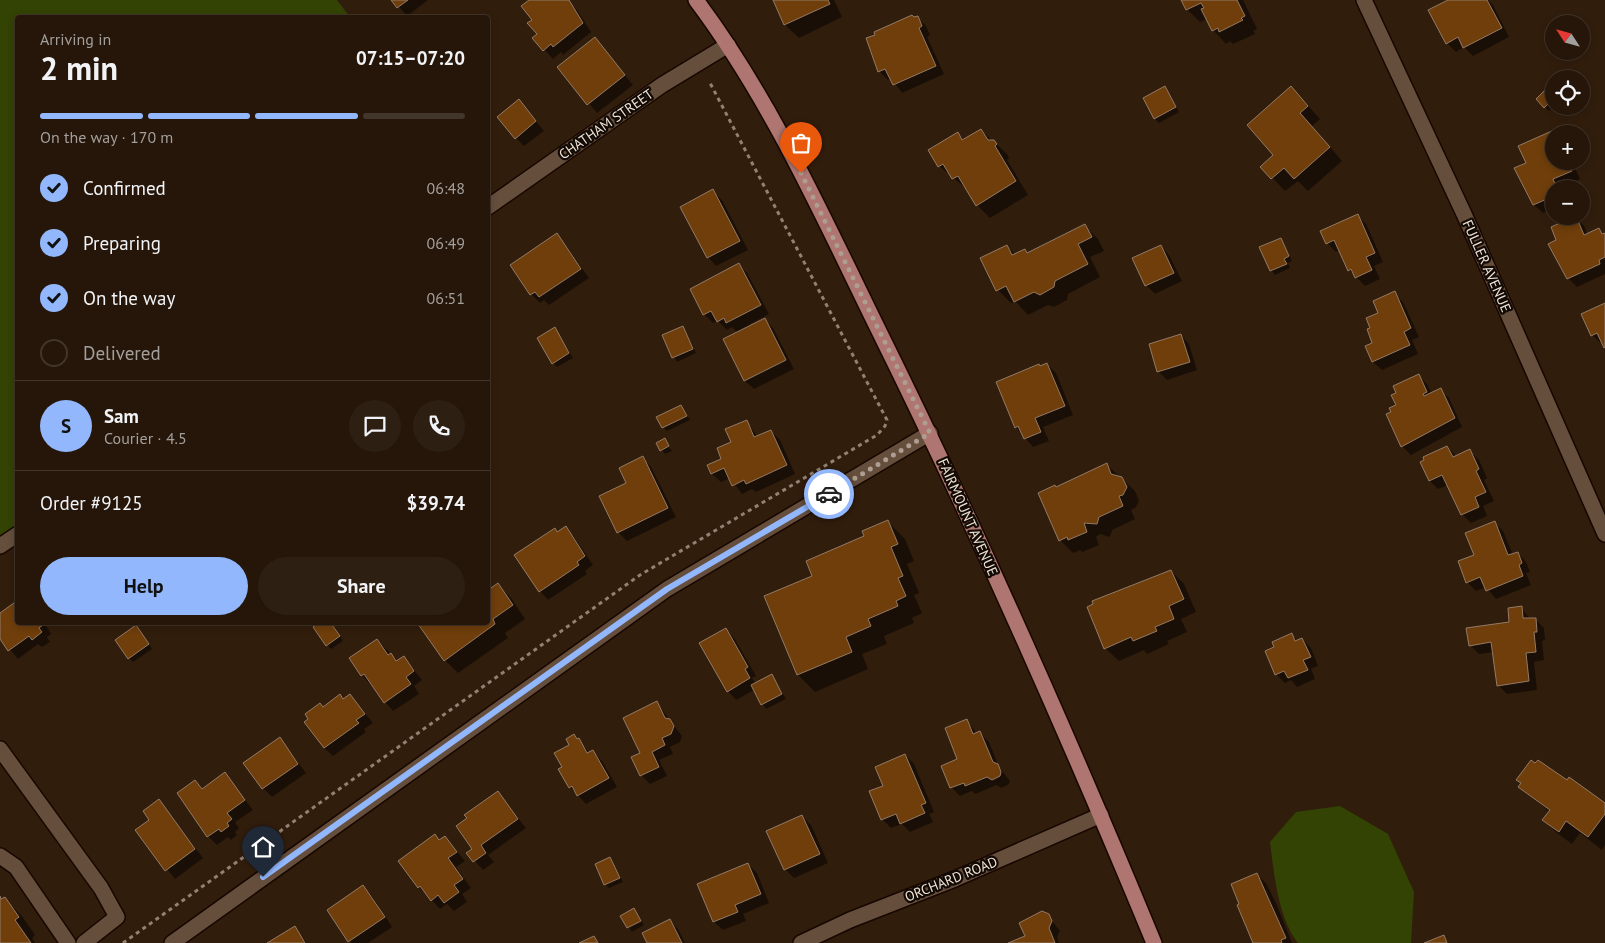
<!DOCTYPE html>
<meta charset="utf-8">
<style>
body{margin:0;font-family:"PT Sans",sans-serif;background:#2d1f12;color:#f1f3f6;height:100vh;display:flex;flex-direction:column;font-size:19px;white-space:nowrap}
*{box-sizing:border-box;margin:0}
p{font-size:16px;color:#a39f9c}
.icon{flex:none;width:28px;height:28px;fill:none;stroke:currentColor;stroke-width:2;stroke-linecap:round;stroke-linejoin:round}
.map{position:relative;flex:1;overflow:hidden}
.side{position:absolute;left:15px;top:15px;width:475px;height:610px;display:flex;flex-direction:column;background:#251609;border-radius:5px;box-shadow:0 2px 8px #0003,0 0 0 1px #42352a}
.side>*{flex:none}
.needle{width:32px;rotate:306deg}
.buttons{position:absolute;left:1545px;top:15px;display:grid;gap:10px}
.buttons a{display:grid;place-items:center;width:45px;height:45px;border-radius:50%;background:#251609;box-shadow:0 2px 8px #0003,0 0 0 1px #42352a;font-size:25px}
.pin{position:absolute;display:grid;place-items:center;width:42px;height:42px;color:#fff;margin:-51px -21px;border-radius:50% 50% 50% 0;rotate:-45deg;box-shadow:0 0 5px #0007}
.pin .icon{rotate:45deg}
.courier{position:absolute;display:grid;place-items:center;width:50px;height:50px;margin:-25px;border:4px solid #92b7fd;border-radius:50%;background:#fff;color:#222;box-shadow:0 1px 6px #0007}
.head em{font-style:normal;font-weight:700}
.head div{display:flex;flex-direction:column-reverse}
.head{display:flex;align-items:center;justify-content:space-between;height:85px;padding:0 25px}
h1{font-size:32px;font-weight:700;line-height:38px}
.bar{display:grid;grid-template-columns:repeat(4,1fr);gap:8px 5px;align-content:center;height:60px;padding:0 25px}
.bar i{height:6px;border-radius:4px;background:#42352a}
.bar .active{background:#92b7fd}
.bar p{grid-column:span 4}
.line{display:flex;align-items:center;gap:12px;padding:0 25px;border-top:1px solid #42352a}
.line div{flex:1}
.round{display:grid;place-items:center;flex:none;width:52px;height:52px;border-radius:26px;background:#2d1f12}
ol{padding:0 25px;list-style:none}
li{display:flex;align-items:center;gap:15px;height:55px}
li p{margin-inline-start:auto}
li .icon{padding:5px;border-radius:50%;background:#92b7fd;color:#111;stroke-width:4}
li:last-child{color:#a39f9c}
li i{width:28px;height:28px;border:2px solid #42352a;border-radius:50%}
.action{display:flex;gap:10px;margin-top:auto;padding:10px 25px}
.action a{flex:1;height:58px;border-radius:30px;background:#92b7fd;color:#111;font-size:20px;font-weight:700;line-height:58px;text-align:center}
.action a+a{background:#2d1f12;color:#f1f3f6}
.map>svg:first-child{display:block}
.green{fill:#334304}
.shadow{fill:#0007}
.building{fill:#6f3e0b;stroke:#937a66}
.lines{fill:none;stroke-linecap:round;stroke-linejoin:round}
.minor-casing{stroke:#180700;stroke-width:18}
.major-casing{stroke:#180700;stroke-width:18}
.path{stroke:#928274;stroke-width:3;stroke-dasharray:4 4;stroke-linecap:butt}
.minor{stroke:#654e3c;stroke-width:15}
.major{stroke:#af7570;stroke-width:15}
.done{stroke:#ae9e91;stroke-width:5;stroke-dasharray:0 9}
.route{stroke:#92b7fd;stroke-width:6}
.labels{text-anchor:middle;dominant-baseline:central;stroke-width:4.5;stroke-linejoin:round;paint-order:stroke}
.street-label{font-size:14px;fill:#f1e3d8;stroke:#120a04}
</style>
<div class="map">
<svg width="1605" height="943" viewBox="0 0 1605 943">
<rect width="100%" height="100%" fill="#311d0c"/>
<!-- green -->
<g class="green">
<path d="M0,0h337l13,17 -332,1v512l-18,11z"/>
<path d="M1340,806l48,28 26,58 -3,51h-113c-20,-25 -24,-70 -28,-101l26,-30z"/>
</g>
<!-- shadow -->
<g class="shadow">
<path d="M393,0h35l-21,16z"/>
<path d="M531,0l37,1 9,9 14,22 -28,23 -2,-3 -8,7 -19,-21 5,-3z"/>
<path d="M774,0h60l8,17 -43,21 -14,-13z"/>
<path d="M1182,0h61l14,29 -4,2 2,3 -22,10 -3,-3 -4,3 -13,-14 -6,-11 -7,3 -13,-13z"/>
<path d="M1450,0h38l5,5 16,32 -36,19 -9,-9 -8,5 -9,-9z"/>
<path d="M917,17l9,9 4,9 -3,2 17,37 -42,19 -11,-15 -3,2 -9,-9 -3,-36z"/>
<path d="M595,39l38,46 -36,28 -38,-46z"/>
<path d="M1164,88l15,24 -20,11 -4,-4z"/>
<path d="M1554,94v12l-5,5 -11,-12z"/>
<path d="M519,101l25,30 -20,15 -8,-8z"/>
<path d="M1304,101l16,18 -8,7 30,35 -34,30 -10,-10 -13,10 -23,-24 13,-12z"/>
<path d="M981,130l26,24 2,4 -2,2 21,35 -38,23 -13,-13 -9,-15 -29,-24 -9,-16 27,-16 7,6z"/>
<path d="M1554,132l2,2h-2v27h18l8,18 -19,10h-7v19l-11,5 -9,-8 -7,-42z"/>
<path d="M713,191l9,9 26,50 -32,16 -8,-9z"/>
<path d="M1357,215l9,9 17,38 -9,4 6,13 -15,7 -16,-16 -9,-20 -4,2 -9,-9z"/>
<path d="M1575,217l9,9 4,9 11,-5 6,4v40l-28,13 -9,-9 -10,-37z"/>
<path d="M1085,226l13,13 6,12 -14,6 10,20 -32,17 -1,6 -13,7 -6,-2 -20,10 -13,-14 -4,2 -13,-13 9,-44 9,9 9,-5 3,4z"/>
<path d="M557,235l32,43 -40,27 -5,-5 -4,3 -9,-9z"/>
<path d="M1280,239l12,22 -4,2 2,5 -15,7 -4,-5z"/>
<path d="M1161,246l8,9 13,26 -27,13 -9,-9z"/>
<path d="M739,265l8,8 22,41 -19,10 1,2 14,-6 8,8 21,41 -40,20 -9,-8 -20,-42 13,-6 -6,-6 -5,3 -9,-9 -5,2 -9,-9 -13,-24z"/>
<path d="M1394,293l9,9 16,35 -7,3 6,14 -36,16 -9,-8 -6,-15 7,-4 -2,-15z"/>
<path d="M1605,304v43l-13,-12z"/>
<path d="M682,327l14,26 -19,9 -14,-26z"/>
<path d="M555,329l18,29 -16,9 -4,-4z"/>
<path d="M1181,335l8,9 8,26 -30,10 -9,-9z"/>
<path d="M1047,364l9,9 17,42 -30,12 6,14 -16,6 -17,-20 24,-60z"/>
<path d="M1418,375l9,9 5,10 8,-4 9,8 13,29 -51,28 -9,-9 -5,-40z"/>
<path d="M681,406l9,14 -23,11 -4,-4z"/>
<path d="M746,421l12,16 13,-6 9,9 15,34 -39,18 -4,-3 -10,5 -12,-16 -9,4 -9,-8 -3,-8 14,-7z"/>
<path d="M664,440l8,11 -7,3 -8,-10z"/>
<path d="M1447,447l9,9 14,-5 9,9 8,18 -3,2 10,21 -11,5 4,10 -16,7 -9,-9 -14,-29 -10,4 -8,-8 -9,-19z"/>
<path d="M642,458l9,9 25,50 -49,24 -9,-9 -18,-35 27,-14z"/>
<path d="M1107,465l28,26 4,10 -3,6 -5,3 4,9 -23,11 -2,7 -10,-3 -4,3 3,8 -17,7 -2,-2 -7,3 -13,-13 -3,-52z"/>
<path d="M888,522l17,17 9,22 -7,3 12,29 -5,2 8,18 -10,5 2,5 -30,13 3,8 -25,10 6,15 -53,23 -17,-17 16,-98z"/>
<path d="M1494,522l9,9 10,24 5,-2 8,9 4,10 -4,1 5,12 -35,14 -10,-12 -10,4 -9,-9 9,-27z"/>
<path d="M566,528l8,9 19,28 -8,6 2,3 -39,26 -8,-9z"/>
<path d="M1171,571l13,13 12,28 -15,7 6,13 -20,9 2,3 -22,10 -3,-4 -25,11 -14,-13z"/>
<path d="M498,585l13,13 14,21 -20,14 3,5 -50,35 -13,-13 -25,-36 68,-2v-31z"/>
<path d="M1521,608l9,11h5l9,9 1,12 -3,1 2,19 -10,2 3,28 -30,4 -9,-9 -4,-33 -15,2 -9,-9 41,-22z"/>
<path d="M0,614l18,8h26l7,12 -4,3 3,5 -8,5 -4,-3 -20,15 -18,-22z"/>
<path d="M330,622l13,19 -12,8 -4,-4z"/>
<path d="M726,629l8,9 22,38 -4,2 4,6 16,-8 14,23 -20,10 -12,-19 -18,10 -8,-9z"/>
<path d="M140,631l12,18 -19,13 -4,-4z"/>
<path d="M1291,635l7,6 4,-2 9,9 7,18 -7,3 4,10 -18,8 -6,-7 -6,3 -9,-9v-26z"/>
<path d="M377,640l21,21 6,-4 18,23 -8,6 5,8 -26,17 -31,-36 -11,-17z"/>
<path d="M350,695l23,28 -9,6 2,3 -33,24 -9,-8 -1,-40z"/>
<path d="M657,703l25,33 -2,6 -10,5 3,7 -14,6 8,16 -17,8 -9,-9 1,-21z"/>
<path d="M967,721l10,13 3,-1 9,9 10,25 11,14 -2,4 -7,3 -4,-3 -22,9 -3,-3 -12,5 -9,-9z"/>
<path d="M574,736l16,17 3,-1 9,9 15,26 -31,17 -16,-17 -6,-19z"/>
<path d="M280,739l26,34 -34,24 -9,-9z"/>
<path d="M905,755l9,9 20,48 -5,2 4,8 -23,10 -8,-8 -11,4 -9,-9 2,-33z"/>
<path d="M225,774l28,36 -18,12 4,6 -4,4 2,3 -6,5 -3,-3 -11,8 -9,-9 -13,-55 8,8z"/>
<path d="M1567,782l38,22v41l-3,5 -22,-17 -8,11 -15,-11 -13,-13 6,-8 -30,-25z"/>
<path d="M498,793l28,35 -38,27 6,7 -11,8 -15,-17 6,-3z"/>
<path d="M159,801l44,57 -28,21 -38,-49 14,-10z"/>
<path d="M802,816l9,9 17,38 -34,15 -9,-9z"/>
<path d="M445,837l20,24 -9,6 15,21 -9,6 5,8 -13,9 -7,-7 -7,5 -21,-22 21,-46z"/>
<path d="M610,858l13,24 -14,6 -4,-4z"/>
<path d="M748,864l9,9 12,30 -26,11 3,7 -23,9 -9,-8 -15,-38z"/>
<path d="M1257,875l9,8 10,20 16,40h-38z"/>
<path d="M363,887l9,9 20,31 -24,16h-16l-3,-2z"/>
<path d="M0,898l5,1 17,17 13,19 -3,3 3,5h-35z"/>
<path d="M634,910l10,15 -12,7 -11,-16z"/>
<path d="M1048,916l12,15 -3,6 2,6h-48l15,-6z"/>
<path d="M669,920l9,9 7,14h-37z"/>
<path d="M294,928l13,15h-38z"/>
</g>
<!-- building -->
<g class="building">
<path d="M391,0h17l-11,8z"/>
<path d="M529,0h40l14,23 -30,24 -2,-3 -8,7 -11,-13 5,-4 -10,-11 5,-3 -11,-14z"/>
<path d="M773,0h55l2,4 -46,21z"/>
<path d="M1181,0h56l8,16 -4,2 2,2 -24,12 -1,-4 -6,3 -11,-22 3,-1 -3,-5 -15,7z"/>
<path d="M1448,0h39l15,28 -39,20 -5,-11 -12,7 -18,-34z"/>
<path d="M912,15l2,2 4,-1 4,10 -3,2 17,38 -43,19 -8,-16 -7,3 -12,-34 9,-3 -1,-3z"/>
<path d="M595,37l30,38 -38,30 -30,-38z"/>
<path d="M1165,86l11,21 -22,12 -11,-21z"/>
<path d="M1291,86l17,20 -8,7 30,34 -36,32 -10,-11 -13,11 -11,-12 13,-12 -26,-30z"/>
<path d="M1548,87l6,6v5l-10,10 -8,-9z"/>
<path d="M519,99l17,22 -21,18 -18,-22z"/>
<path d="M981,129l7,11h6l3,4 -2,2 21,35 -40,25 -18,-30 -6,3 -9,-15 -5,3 -10,-17 30,-18 4,8z"/>
<path d="M1554,130v31h14l4,10 -19,8 4,10h-3v7l-21,9 -19,-37 12,-5 -8,-17z"/>
<path d="M713,189l27,52 -33,17 -27,-51z"/>
<path d="M1358,214l17,39 -9,4 6,13 -17,8 -4,-9 -3,2 -14,-31 -8,4 -6,-13z"/>
<path d="M1576,216l8,19 15,-7 3,6 3,-1v24l-6,3 1,4 -33,15 -19,-35 8,-4 -5,-13z"/>
<path d="M1085,224l7,13 -14,7 10,20 -33,17 -1,6 -14,8 -6,-3 -20,10 -8,-16 -10,5 -16,-33 27,-13 5,10 13,-6 2,4z"/>
<path d="M557,233l24,36 -42,28 -4,-5 -5,3 -20,-30z"/>
<path d="M1281,238l8,18 -5,3 3,5 -17,7 -11,-24z"/>
<path d="M1161,245l13,28 -29,13 -13,-28z"/>
<path d="M739,263l22,42 -35,18 -2,-5 -7,4 -6,-11 -8,4 -13,-26z"/>
<path d="M1395,291l16,37 -7,4 6,13 -38,17 -7,-16 7,-3 -5,-14 3,-1 -4,-10 12,-5 -5,-12z"/>
<path d="M1605,303v44l-1,1 -7,-15 -6,3 -10,-22z"/>
<path d="M765,318l21,42 -42,21 -21,-42z"/>
<path d="M683,326l10,23 -21,9 -10,-23z"/>
<path d="M555,327l14,26 -17,11 -15,-26z"/>
<path d="M1181,334l9,28 -33,10 -8,-28z"/>
<path d="M1047,363l18,43 -30,12 6,14 -17,7 -6,-13 -3,2 -19,-46 43,-18 1,2z"/>
<path d="M1419,374l8,18 -4,2 1,2 17,-8 14,30 -54,29 -15,-33 5,-2 -2,-4 7,-3 -5,-10 5,-2 -3,-7z"/>
<path d="M681,405l6,11 -25,12 -6,-11z"/>
<path d="M747,420l7,17 17,-7 16,35 -41,19 -2,-4 -12,6 -8,-18 -13,6 -4,-9 14,-6 -4,-11 14,-6 -6,-13z"/>
<path d="M665,438l4,8 -9,5 -4,-8z"/>
<path d="M1447,446l6,11 17,-8 9,20 -3,2 10,21 -11,5 4,10 -18,8 -19,-40 -13,6 -9,-19 4,-2 -1,-3z"/>
<path d="M643,456l25,52 -51,25 -18,-37 27,-13 -7,-15z"/>
<path d="M1107,463l4,11 11,3 5,10 -4,8 -4,1 4,10 -24,11 -2,7 -13,-1 3,9 -19,8 -1,-3 -8,4 -21,-48 17,-8 1,2z"/>
<path d="M888,520l10,24 -7,3 12,29 -5,2 8,18 -10,5 2,5 -30,13 3,7 -25,11 6,15 -55,23 -33,-79 48,-20 -6,-15 58,-25 -2,-5z"/>
<path d="M1495,521l13,34 10,-3 4,11 -3,2 4,11 -37,15 -6,-14 -14,6 -8,-22 16,-6 -9,-22z"/>
<path d="M566,526l19,30 -8,6 2,3 -40,27 -25,-37 41,-27 2,4z"/>
<path d="M1171,570l13,29 -15,7 5,13 -19,8 2,4 -24,10 -2,-4 -27,12 -17,-42 6,-3 -1,-3z"/>
<path d="M498,583l15,22 -20,14 2,5 -51,37 -26,-37 70,-2v-32z"/>
<path d="M18,600v22h24l2,2 -5,4 3,4 -10,8 -3,-4 -21,15 -8,-12v-26z"/>
<path d="M1522,606l1,12h13l1,14h-3l2,20 -10,1 3,28 -32,5 -6,-44 -22,4 -3,-18 43,-6 -1,-14z"/>
<path d="M320,622h10l10,14 -14,10 -13,-19z"/>
<path d="M136,625l13,19 -21,15 -13,-19z"/>
<path d="M726,628l22,39 -3,2 5,9 -23,14 -28,-49z"/>
<path d="M1292,633l3,8 7,-3 9,19 -8,3 5,10 -20,8 -4,-7 -9,4 -10,-24 9,-4 -2,-5z"/>
<path d="M377,639l11,16 3,-2 5,8 8,-5 10,15 -8,6 5,7 -27,19 -20,-29 -3,2 -12,-18z"/>
<path d="M772,674l10,20 -21,11 -10,-20z"/>
<path d="M340,694l3,5 7,-5 15,20 -9,6 3,3 -35,25 -20,-26 4,-3 -3,-5 15,-11 3,4z"/>
<path d="M657,701l8,17 5,1 4,7 -3,8 -9,4 3,7 -13,7 7,15 -19,9 -9,-19 9,-4 -17,-35z"/>
<path d="M967,719l6,15 7,-3 13,31 5,2 3,8 -1,4 -8,4 -5,-3 -22,9 -1,-3 -14,5 -9,-22 16,-7 -12,-31z"/>
<path d="M574,734l3,5 2,-1 8,15 6,-3 16,28 -32,18 -5,-10 -3,2 -11,-19 4,-2 -8,-14 15,-8 -3,-6z"/>
<path d="M280,737l18,27 -36,25 -19,-26z"/>
<path d="M905,754l21,49 -5,2 4,8 -25,11 -4,-10 -15,6 -12,-29 14,-5 -8,-19z"/>
<path d="M1531,760l4,3 3,-3 29,20 2,-3 36,26v11l-17,23 -22,-16 -7,11 -17,-12 8,-10 -32,-23 3,-4 -5,-3z"/>
<path d="M225,772l20,28 -18,13 5,6 -5,4 2,3 -8,6 -2,-3 -12,8 -30,-44 18,-13 7,9z"/>
<path d="M498,791l20,28 -37,26 5,8 -13,9 -7,-9 6,-4 -16,-23 11,-8 -3,-3z"/>
<path d="M159,799l36,50 -30,22 -30,-41 14,-10 -6,-9z"/>
<path d="M802,815l18,39 -36,16 -18,-39z"/>
<path d="M435,834l4,6 6,-4 12,16 -9,6 15,21 -9,6 5,7 -15,11 -6,-8 -7,6 -11,-15 -2,2 -20,-27z"/>
<path d="M610,857l10,21 -16,7 -9,-21z"/>
<path d="M748,863l13,31 -26,11 3,7 -25,10 -16,-38z"/>
<path d="M1257,873l29,65 -5,2 1,3h-29l-16,-38 2,-1 -8,-20z"/>
<path d="M363,885l22,32 -37,25 -21,-32z"/>
<path d="M0,896l1,3 4,-2 14,20 -4,3 16,23h-31z"/>
<path d="M634,908l7,13 -14,7 -7,-12z"/>
<path d="M1042,911l7,3 3,7 -3,7 6,15h-47l17,-7 -6,-13z"/>
<path d="M670,919l12,24h-35l-5,-10z"/>
<path d="M295,926l10,17h-38z"/>
<path d="M1444,935l3,8h-23z"/>
<path d="M594,936l4,7h-19z"/>
</g>
<g class="lines">
<defs>
<g id="minor">
<path d="M1364,0l100,214 141,320"/>
<path d="M488,207l174,-122 66,-40"/>
<path d="M0,546l18,-12"/>
<path d="M0,749l101,139 16,29 -33,26"/>
<path d="M0,856l16,11 52,76"/>
<path d="M172,943l495,-354 263,-156"/>
<path d="M801,943l49,-23 105,-41 146,-64"/>
</g>
<path id="major" d="M696,0c75,100 126,215 181,327 100,202 191,408 277,616"/>
</defs>
<!-- minor casing -->
<use href="#minor" class="minor-casing"/>
<!-- major casing -->
<use href="#major" class="major-casing"/>
<!-- path -->
<path class="path" d="M123,943l517,-368 237,-140 8,-9 2,-6 -19,-36 -159,-303"/>
<!-- minor -->
<use href="#minor" class="minor"/>
<!-- major -->
<use href="#major" class="major"/>
</g>
<g class="lines">
<!-- done -->
<path class="done" d="M801,173l129,260 -101,61"/>
<!-- route -->
<path class="route" d="M263,877l404,-288 162,-95"/>
</g>
<g class="labels">
<!-- street labels -->
<g class="street-label">
<text transform="translate(606 124) rotate(-35)">CHATHAM STREET</text>
<text transform="translate(1487 266) rotate(66)">FULLER AVENUE</text>
<text transform="translate(968 517) rotate(66)">FAIRMOUNT AVENUE</text>
<text transform="translate(951 879) rotate(-22)">ORCHARD ROAD</text>
</g>
</g>
</svg>
<div class="buttons">
<a><svg class="needle" viewBox="-14 -14 28 28"><path d="M0-13l5 13h-10z" fill="#e53935"/><path d="M0 13l5-13h-10z" fill="#a39f9c"/></svg></a>
<a><svg class="icon" aria-label="locate" viewBox="0 0 24 24"><circle cx="12" cy="12" r="6"/><path d="M12 2v4M12 18v4M2 12h4M18 12h4"/></svg></a>
<a>+</a>
<a>−</a>
</div>
<div class="pin" style="left:801px;top:173px;background:#ea580c"><svg class="icon" aria-label="bag" viewBox="0 0 24 24"><path d="M5 8h14l-1 12H6zM9 8a3 3 0 0 1 6 0"/></svg></div>
<div class="pin" style="left:263px;top:877px;background:#1f2937"><svg class="icon" aria-label="home" viewBox="0 0 24 24"><path d="M3 11l9-7 9 7M6 9v11h12V9"/></svg></div>
<div class="courier" style="left:829px;top:494px"><svg class="icon" aria-label="car" viewBox="0 0 24 24"><path d="M5 17H2v-5l4-1 3-4h7l3 4 3 1v5h-3M9 17h6M6 11h13"/><circle cx="7" cy="17" r="2"/><circle cx="17" cy="17" r="2"/></svg></div>
<section class="side">
<div class="head"><div><h1>2 min</h1><p>Arriving in</p></div><em>07:15–07:20</em></div>
<div class="bar"><i class="active"></i><i class="active"></i><i class="active"></i><i></i><p>On the way · 170 m</p></div>
<ol>
<li><svg class="icon" aria-label="check" viewBox="0 0 24 24"><path d="M5 12l5 5 9-10"/></svg>Confirmed<p>06:48</p></li>
<li><svg class="icon" aria-label="check" viewBox="0 0 24 24"><path d="M5 12l5 5 9-10"/></svg>Preparing<p>06:49</p></li>
<li><svg class="icon" aria-label="check" viewBox="0 0 24 24"><path d="M5 12l5 5 9-10"/></svg>On the way<p>06:51</p></li>
<li><i></i>Delivered</li>
</ol>
<div class="line" style="height:90px"><b class="round" style="background:#92b7fd;color:#111">S</b><div><b>Sam</b><p>Courier · 4.5</p></div><a class="round"><svg class="icon" aria-label="chat" viewBox="0 0 24 24"><path d="M4 5h16v11H9l-5 4z"/></svg></a><a class="round"><svg class="icon" aria-label="phone" viewBox="0 0 24 24"><path d="M5 4h4l2 5-3 2q2 4 5 5l2-3 5 2v4C11 20 4 13 5 4z"/></svg></a></div>
<div class="line" style="height:65px"><div>Order #9125</div><b>$39.74</b></div>
<div class="action"><a>Help</a><a>Share</a></div>
</section>
</div>
